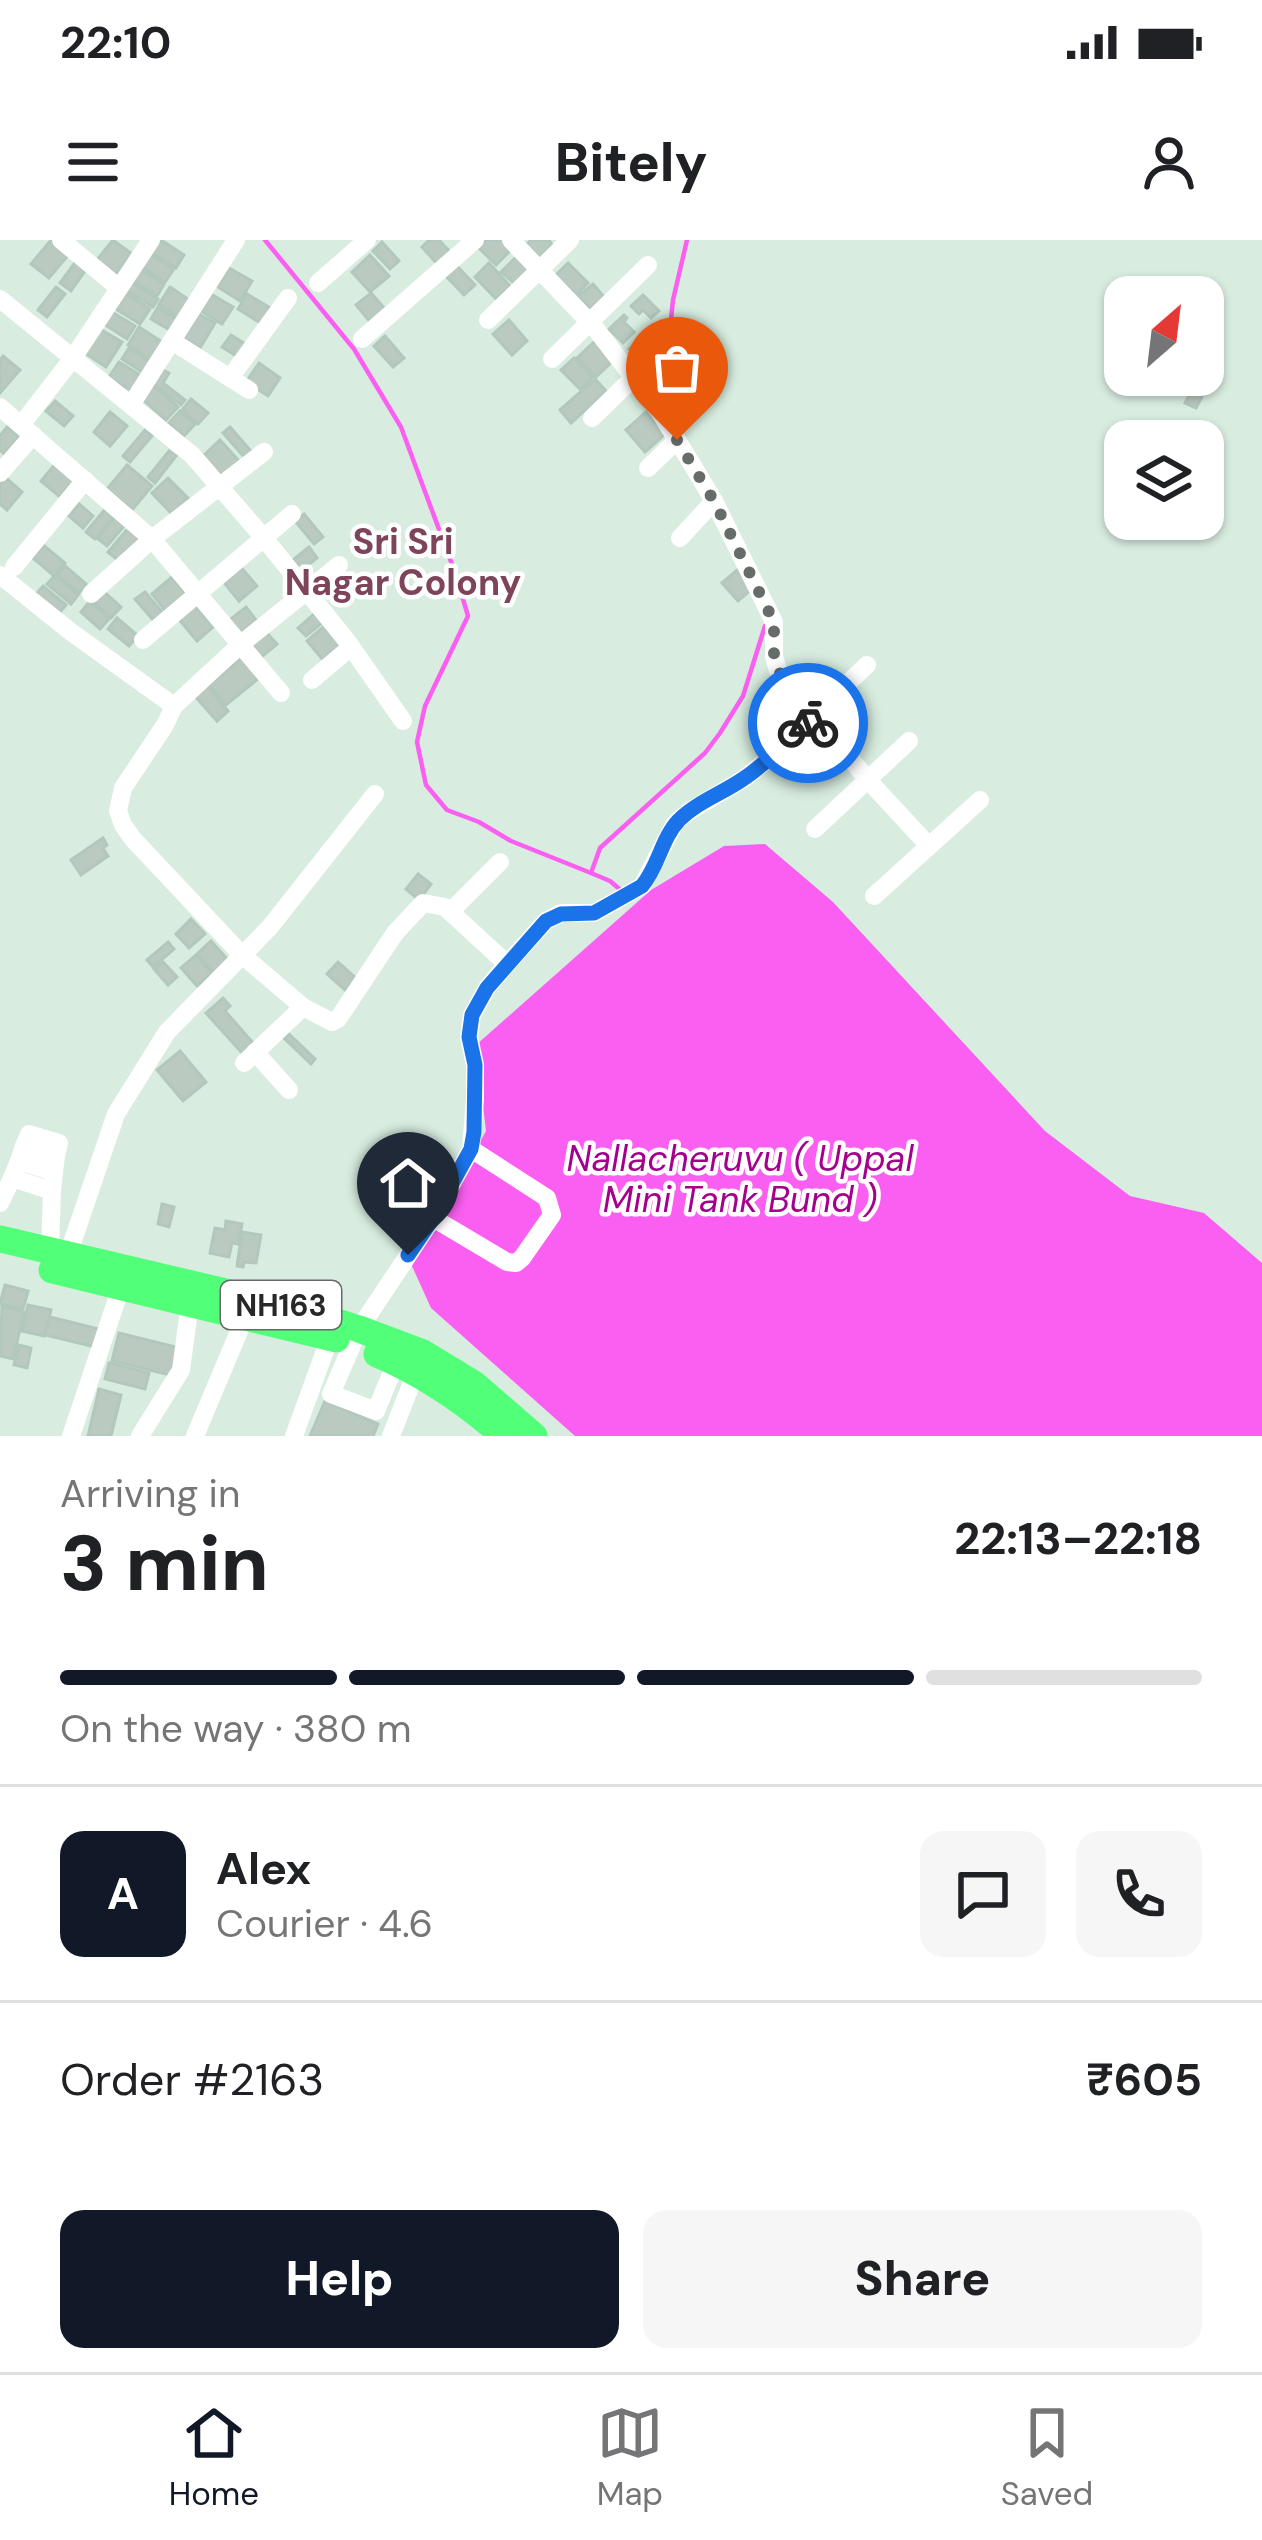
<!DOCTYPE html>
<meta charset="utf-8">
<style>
body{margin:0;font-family:"DM Sans",sans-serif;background:#f6f6f6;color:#202124;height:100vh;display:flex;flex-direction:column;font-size:45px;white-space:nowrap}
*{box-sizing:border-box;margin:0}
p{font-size:39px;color:#757577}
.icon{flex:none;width:66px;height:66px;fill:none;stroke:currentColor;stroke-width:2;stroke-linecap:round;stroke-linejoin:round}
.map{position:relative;height:1196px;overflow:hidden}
.panel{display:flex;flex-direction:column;background:#fff;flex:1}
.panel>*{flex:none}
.needle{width:78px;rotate:28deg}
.tools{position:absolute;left:1104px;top:36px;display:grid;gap:24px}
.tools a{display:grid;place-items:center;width:120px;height:120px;border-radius:24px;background:#fff;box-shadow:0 3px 9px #0004;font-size:60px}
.pin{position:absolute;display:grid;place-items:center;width:102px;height:102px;color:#fff;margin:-123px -51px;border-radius:50% 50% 50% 0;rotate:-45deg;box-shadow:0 0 12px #0007}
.pin .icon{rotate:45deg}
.courier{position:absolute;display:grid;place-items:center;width:120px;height:120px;margin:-60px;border:9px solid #1a73e8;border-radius:50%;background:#fff;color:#222;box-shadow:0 3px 15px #0007}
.head em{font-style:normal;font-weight:800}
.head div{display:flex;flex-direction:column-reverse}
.head{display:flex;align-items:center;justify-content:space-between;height:204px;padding:0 60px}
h1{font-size:78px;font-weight:800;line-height:90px}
.bar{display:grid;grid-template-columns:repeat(4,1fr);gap:18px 12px;align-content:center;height:144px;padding:0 60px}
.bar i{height:15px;border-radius:9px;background:#e0e0e0}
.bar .selected{background:#111827}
.bar p{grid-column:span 4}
.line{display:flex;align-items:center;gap:30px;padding:0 60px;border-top:3px solid #e0e0e0}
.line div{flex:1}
.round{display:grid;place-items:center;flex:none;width:126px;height:126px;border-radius:24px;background:#f6f6f6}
.cta{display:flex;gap:24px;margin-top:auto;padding:24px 60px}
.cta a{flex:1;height:138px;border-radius:24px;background:#111827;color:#fff;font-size:48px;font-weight:800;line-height:138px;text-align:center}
.cta a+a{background:#f6f6f6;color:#202124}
.status{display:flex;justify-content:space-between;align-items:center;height:84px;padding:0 60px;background:#fff;direction:ltr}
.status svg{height:33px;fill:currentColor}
header{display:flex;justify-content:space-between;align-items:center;height:156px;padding:0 60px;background:#fff;font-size:54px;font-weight:800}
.tab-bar{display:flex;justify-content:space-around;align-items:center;height:168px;border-top:3px solid #e0e0e0;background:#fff;font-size:33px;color:#757577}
.tab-bar a{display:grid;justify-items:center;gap:6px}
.tab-bar .selected{color:#111827}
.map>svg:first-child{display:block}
.water{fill:#fb5ff1}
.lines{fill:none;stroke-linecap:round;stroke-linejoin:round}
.stream{stroke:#fb5ff1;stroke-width:4.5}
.building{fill:#bbcac1;stroke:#b2c8bc;stroke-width:3}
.minor{stroke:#fff;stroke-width:18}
.highway{stroke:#51ff79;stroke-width:27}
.done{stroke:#666d68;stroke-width:12;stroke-dasharray:0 21.6}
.route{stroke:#1a73e8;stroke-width:15}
.labels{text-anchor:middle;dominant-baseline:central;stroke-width:9;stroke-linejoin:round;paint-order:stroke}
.shield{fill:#fff;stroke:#686868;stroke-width:3}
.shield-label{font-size:30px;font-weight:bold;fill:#282828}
.neighbourhood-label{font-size:36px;font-weight:bold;fill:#7d445a;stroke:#fff}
.water-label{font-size:36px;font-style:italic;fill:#a5008d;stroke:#fff}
</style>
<div class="status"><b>22:10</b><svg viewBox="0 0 49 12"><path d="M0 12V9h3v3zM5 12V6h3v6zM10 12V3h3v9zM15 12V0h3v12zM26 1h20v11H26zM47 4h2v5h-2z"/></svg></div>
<header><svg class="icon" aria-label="menu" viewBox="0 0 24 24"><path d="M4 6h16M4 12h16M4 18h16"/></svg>Bitely<svg class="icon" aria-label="person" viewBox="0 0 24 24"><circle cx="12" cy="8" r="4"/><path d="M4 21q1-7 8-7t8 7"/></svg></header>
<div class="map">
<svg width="1262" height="1196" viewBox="0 0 1262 1196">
<rect width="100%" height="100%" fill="#d8ede0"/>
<!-- water -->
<path class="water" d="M765,604l68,58 212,229 85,65 74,17 58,50v173h-687l-144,-128 -34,-75 60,-49 29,-53 -10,-86 175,-155 73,-44z"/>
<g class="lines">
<!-- stream -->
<g class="stream">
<path d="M265,0l89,109 47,78 55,148 12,41 -43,90 -8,36 9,43 21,25 32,12 32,19 80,32"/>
<path d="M658,158l3,-48 9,-21 3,-29 14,-60"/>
<path d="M623,652l-13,-11 -19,-8 9,-25 105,-95 15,-20 23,-37 22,-70"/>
</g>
</g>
<!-- building -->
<g class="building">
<path d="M51,0h4l15,13 -21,25 -18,-14z"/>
<path d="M113,0l19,14 -17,21 -19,-14z"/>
<path d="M161,0l23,15 -8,13 -24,-15z"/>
<path d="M429,0h10l13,14 -13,12 -17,-19z"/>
<path d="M483,0h20l9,9 -16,16 -19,-19z"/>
<path d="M531,0h18l3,5 -13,12 -13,-12z"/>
<path d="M382,2l17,19 -9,8 -17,-18z"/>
<path d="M149,13l25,16 -9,13 -24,-15z"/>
<path d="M519,14l13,14 -16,17 -15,-13z"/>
<path d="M370,15l19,21 -19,16 -18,-20z"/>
<path d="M77,20l10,8 -16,23 -11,-8z"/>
<path d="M489,23l21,23 -14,13 -21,-22z"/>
<path d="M568,23l20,20 -12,12 -20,-20z"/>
<path d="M455,24l20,21 -11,10 -20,-21z"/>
<path d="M140,28l24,16 -7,12 -24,-16z"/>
<path d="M229,28l23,13 -12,20 -22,-14z"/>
<path d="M132,42l26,17 -5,8 -27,-17z"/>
<path d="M593,44l12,14 -13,12 -14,-14z"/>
<path d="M56,47l9,7 -18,23 -9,-7z"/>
<path d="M170,47l22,15 -12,17 -21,-15z"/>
<path d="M126,53l24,16 -10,15 -24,-15z"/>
<path d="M371,53l17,19 -15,13 -17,-20z"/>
<path d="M211,54l22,13 -11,17 -21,-13z"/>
<path d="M247,54l25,15 -10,15 -24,-15z"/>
<path d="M643,55l16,16 -8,7 -8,-8 -4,4 -8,-8z"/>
<path d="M158,67l22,14 -7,11 -22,-13z"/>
<path d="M112,72l23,14 -8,13 -23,-15z"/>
<path d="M199,74l16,9 -15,25 -16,-10z"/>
<path d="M624,75l3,3 -3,4 10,10 -11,11 -14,-14z"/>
<path d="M509,80l18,21 -15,14 -19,-21z"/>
<path d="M139,87l23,15 -11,18 -23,-15z"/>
<path d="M652,87l5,5 -23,22 -5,-5z"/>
<path d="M100,89l22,13 -16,25 -21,-14z"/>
<path d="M231,95l19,12 -9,12 -19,-12z"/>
<path d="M385,96l19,22 -11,9 -19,-21z"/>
<path d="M596,100l19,19 -19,18 -19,-19z"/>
<path d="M129,108l23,15 -7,11 -23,-15z"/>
<path d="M3,116l17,14 -20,23v-33z"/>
<path d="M574,118l19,19 -13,12 -19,-19z"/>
<path d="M119,122l26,16 -10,15 -26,-16z"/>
<path d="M259,123l21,15 -12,18 -22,-14z"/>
<path d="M161,129l8,4 -6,10 22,17 -4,5 -29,-22z"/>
<path d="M595,139l11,12 -35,32 -11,-13z"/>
<path d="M1196,143l10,6 -10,19 -11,-5z"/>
<path d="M153,145l25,22 -12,13 -25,-22z"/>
<path d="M191,159l17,14 -10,11 -16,-14z"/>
<path d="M55,161l18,15 -9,10 -18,-15z"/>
<path d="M180,171l15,13 -11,12 -15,-13z"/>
<path d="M110,172l17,14 -17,20 -16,-14z"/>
<path d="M646,172l19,22 -20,18 -19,-22z"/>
<path d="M7,187l12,10 -15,17 -4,-4v-14z"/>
<path d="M230,187l21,24 -7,6 -21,-24z"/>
<path d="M145,190l7,6 -22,26 -7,-6z"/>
<path d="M220,200l22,24 -19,16 -21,-23z"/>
<path d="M169,211l7,5 -21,27 -7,-6z"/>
<path d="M55,224l19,16 -14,17 -19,-16z"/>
<path d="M127,225l25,21 -20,24 -25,-21z"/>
<path d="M6,238l16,14 -15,18 -7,-6v-20z"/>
<path d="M168,238l20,20 -16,16 -20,-21z"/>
<path d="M79,264l14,12 -10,12 -14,-12z"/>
<path d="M107,267l9,7 -21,25 -9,-7z"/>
<path d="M304,274l19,23 -9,7 -19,-23z"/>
<path d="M116,275l10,9 -19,22 -10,-8z"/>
<path d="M129,287l12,10 -21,25 -12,-10z"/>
<path d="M43,305l22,18 -11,13 -21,-18z"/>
<path d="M309,307l8,11 -15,12 -9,-10z"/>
<path d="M239,325l18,21 -18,15 -17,-21z"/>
<path d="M65,326l21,18 -7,9 -22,-18z"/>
<path d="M737,330l16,18 -15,13 -16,-18z"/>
<path d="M55,335l23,20 -7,9 -24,-20z"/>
<path d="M172,337l16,20 -20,17 -16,-20z"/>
<path d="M43,346l23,19 -11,13 -23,-19z"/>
<path d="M101,349l20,18 -10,11 -20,-18z"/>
<path d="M145,352l18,21 -9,8 -19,-22z"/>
<path d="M90,361l20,17 -10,11 -19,-17z"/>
<path d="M194,363l19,24 -16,14 -20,-24z"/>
<path d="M246,367l10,13 -18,15 -11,-13z"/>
<path d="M315,373l8,9 -17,14 -8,-8z"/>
<path d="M117,378l21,18 -9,10 -21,-17z"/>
<path d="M324,386l17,19 -18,15 -16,-19z"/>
<path d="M266,392l11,12 -18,15 -11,-12z"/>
<path d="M242,418l17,20 -33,27 -17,-20z"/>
<path d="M206,444l22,27 -11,10 -23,-26z"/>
<path d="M103,598l4,7 -4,3 5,8 -27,19 -10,-15z"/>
<path d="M418,634l13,10 -12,16 -13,-11z"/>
<path d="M191,679l14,15 -16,14 -13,-14z"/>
<path d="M211,701l18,20 -15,12 -17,-19z"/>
<path d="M168,702l6,7 -21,18 -6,-7z"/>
<path d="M196,715l16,18 -15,13 -16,-18z"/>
<path d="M163,722l14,15 -9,8 -14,-16z"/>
<path d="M338,722l18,16 -11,12 -18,-16z"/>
<path d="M223,758l7,8 -5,5 28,32 -11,10 -36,-40z"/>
<path d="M289,794l26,25 -4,5 -27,-26z"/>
<path d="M180,811l26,31 -23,19 -26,-31z"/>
<path d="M162,964l12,3 -5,20 -11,-3z"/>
<path d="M226,981l16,3 -4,20 -6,-1 -3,14 -19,-4 5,-25 10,2z"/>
<path d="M242,992l19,3 -5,28 -12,-1 -1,5 -6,-1z"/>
<path d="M5,1045l23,6 -5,18 -23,-5z"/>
<path d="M28,1065l23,5 -7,26 -22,-5z"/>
<path d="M2,1066l22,6 -11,47 -13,-3z"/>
<path d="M50,1077l53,13 -4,18 -54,-13z"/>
<path d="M119,1093l61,15 -6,28 -62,-15z"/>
<path d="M19,1105l12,3 -4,20 -13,-3z"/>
<path d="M109,1123l40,10 -4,16 -40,-10z"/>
<path d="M99,1149l22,6 -10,41h-23z"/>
<path d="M325,1161l53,23 -5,12h-63z"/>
</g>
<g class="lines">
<!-- minor -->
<g class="minor">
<path d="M61,0l58,48"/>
<path d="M511,0l84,88 64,83 31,50 24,40 60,121v34l4,15 90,109 61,66"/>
<path d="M318,43l49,-43"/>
<path d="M0,59l192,156 72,83 83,103 56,80"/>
<path d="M488,80l82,-80"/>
<path d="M362,99l113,-99"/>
<path d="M172,101l77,49"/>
<path d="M552,119l96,-94"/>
<path d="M230,138l58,-80"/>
<path d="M131,165l105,-165"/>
<path d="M0,167l152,132 129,154"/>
<path d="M592,178l41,-40"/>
<path d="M21,185l52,-67 78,-118"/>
<path d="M648,228l29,-28"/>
<path d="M0,233l33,-38"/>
<path d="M680,298l34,-37"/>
<path d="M339,325l-98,79 -67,62 -9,19 -42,63 -5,23 5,14 10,14 108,115 62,53 29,15 6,-3 57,-86 28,-30 22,4 62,57 39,-43 15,-8h33l48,-27 33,-63 13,-11 57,-34 18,-15 104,-98"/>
<path d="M14,327l71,-87"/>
<path d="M0,335l71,57 103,74"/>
<path d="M91,354l61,-55 112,-87"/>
<path d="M143,400l149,-126"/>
<path d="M312,440l39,-33"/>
<path d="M815,589l94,-88"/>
<path d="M874,656l106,-96"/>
<path d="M450,672l50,-50"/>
<path d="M255,812l34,38"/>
<path d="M244,823l59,-56"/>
<path d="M24,906l5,-12 30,9 -3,13"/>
<path d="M19,921l5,-15 32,10 -2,16"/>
<path d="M12,938l7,-17 35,11 -2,19"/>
<path d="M0,963l12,-25 40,13 -2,59"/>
<path d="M433,978l74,44 9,1 6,-5 30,-43 -5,-17 -76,-49"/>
<path d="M68,1015l48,-141 51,-82 103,-105 105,-133"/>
<path d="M396,1122l-20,49 -45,-17 28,-65 74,-111 38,-69 4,-50v-34l-6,-28 3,-22 15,-27 20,-24"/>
<path d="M71,1196l50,-149"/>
<path d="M140,1196l41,-66 9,-67"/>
<path d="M195,1196l50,-119"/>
<path d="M294,1196l36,-99"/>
<path d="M391,1196l25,-64"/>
</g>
<!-- highway -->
<g class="highway">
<path d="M0,999l294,69 65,21 64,24 51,31 60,52"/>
<path d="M52,1030l284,69"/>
<path d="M377,1114c48,20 88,48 127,82"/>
</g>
</g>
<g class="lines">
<!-- done -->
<path class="done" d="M677,200l37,61 60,121v34l4,15 36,46 -6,6"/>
<!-- route -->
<path class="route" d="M408,1015l25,-37 38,-69 3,-17 1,-67 -6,-28 3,-22 15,-27 59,-67 15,-7 33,-1 48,-27c17,-20 19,-47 37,-66 18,-18 44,-27 64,-41 24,-16 44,-37 65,-56"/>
</g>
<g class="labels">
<!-- shield labels -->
<rect class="shield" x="221" y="1041" width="120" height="48" rx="9"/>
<g class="shield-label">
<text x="281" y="1065">NH163</text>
</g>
<!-- neighbourhood labels -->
<g class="neighbourhood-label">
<text x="403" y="301">Sri Sri<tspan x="403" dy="41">Nagar Colony</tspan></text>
</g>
<!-- water labels -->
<g class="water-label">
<text x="740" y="918">Nallacheruvu ( Uppal<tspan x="740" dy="41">Mini Tank Bund )</tspan></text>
</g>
</g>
</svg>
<div class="tools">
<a><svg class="needle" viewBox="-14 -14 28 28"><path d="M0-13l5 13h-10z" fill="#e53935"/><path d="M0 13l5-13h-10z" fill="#757577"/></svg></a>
<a><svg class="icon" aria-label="layers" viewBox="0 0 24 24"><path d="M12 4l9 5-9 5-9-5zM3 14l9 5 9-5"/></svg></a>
</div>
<div class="pin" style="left:677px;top:200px;background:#ea580c"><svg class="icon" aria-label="bag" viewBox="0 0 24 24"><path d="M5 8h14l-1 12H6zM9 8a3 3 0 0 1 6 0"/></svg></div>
<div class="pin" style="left:408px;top:1015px;background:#1f2937"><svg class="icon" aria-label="home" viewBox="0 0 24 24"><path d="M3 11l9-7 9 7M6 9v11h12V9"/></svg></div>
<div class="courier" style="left:808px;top:483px"><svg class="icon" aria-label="bike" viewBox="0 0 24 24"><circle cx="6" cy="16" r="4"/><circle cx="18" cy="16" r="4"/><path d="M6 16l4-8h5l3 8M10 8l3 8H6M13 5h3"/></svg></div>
</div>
<section class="panel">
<div class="head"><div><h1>3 min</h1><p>Arriving in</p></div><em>22:13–22:18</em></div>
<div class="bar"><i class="selected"></i><i class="selected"></i><i class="selected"></i><i></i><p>On the way · 380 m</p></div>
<div class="line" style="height:216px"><b class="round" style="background:#111827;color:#fff">A</b><div><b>Alex</b><p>Courier · 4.6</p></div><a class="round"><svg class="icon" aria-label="chat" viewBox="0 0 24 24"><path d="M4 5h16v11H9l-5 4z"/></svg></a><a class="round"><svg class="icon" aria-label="phone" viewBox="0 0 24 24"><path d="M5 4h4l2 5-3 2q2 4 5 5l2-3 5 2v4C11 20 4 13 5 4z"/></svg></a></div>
<div class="line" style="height:156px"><div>Order #2163</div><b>₹605</b></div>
<div class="cta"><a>Help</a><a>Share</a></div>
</section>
<nav class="tab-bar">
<a class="selected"><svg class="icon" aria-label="home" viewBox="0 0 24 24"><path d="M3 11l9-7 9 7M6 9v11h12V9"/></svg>Home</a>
<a><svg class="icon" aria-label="map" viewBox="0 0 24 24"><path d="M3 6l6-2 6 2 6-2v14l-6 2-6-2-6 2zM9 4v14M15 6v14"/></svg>Map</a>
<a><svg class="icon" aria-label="saved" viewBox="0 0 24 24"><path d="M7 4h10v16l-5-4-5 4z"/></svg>Saved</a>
</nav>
